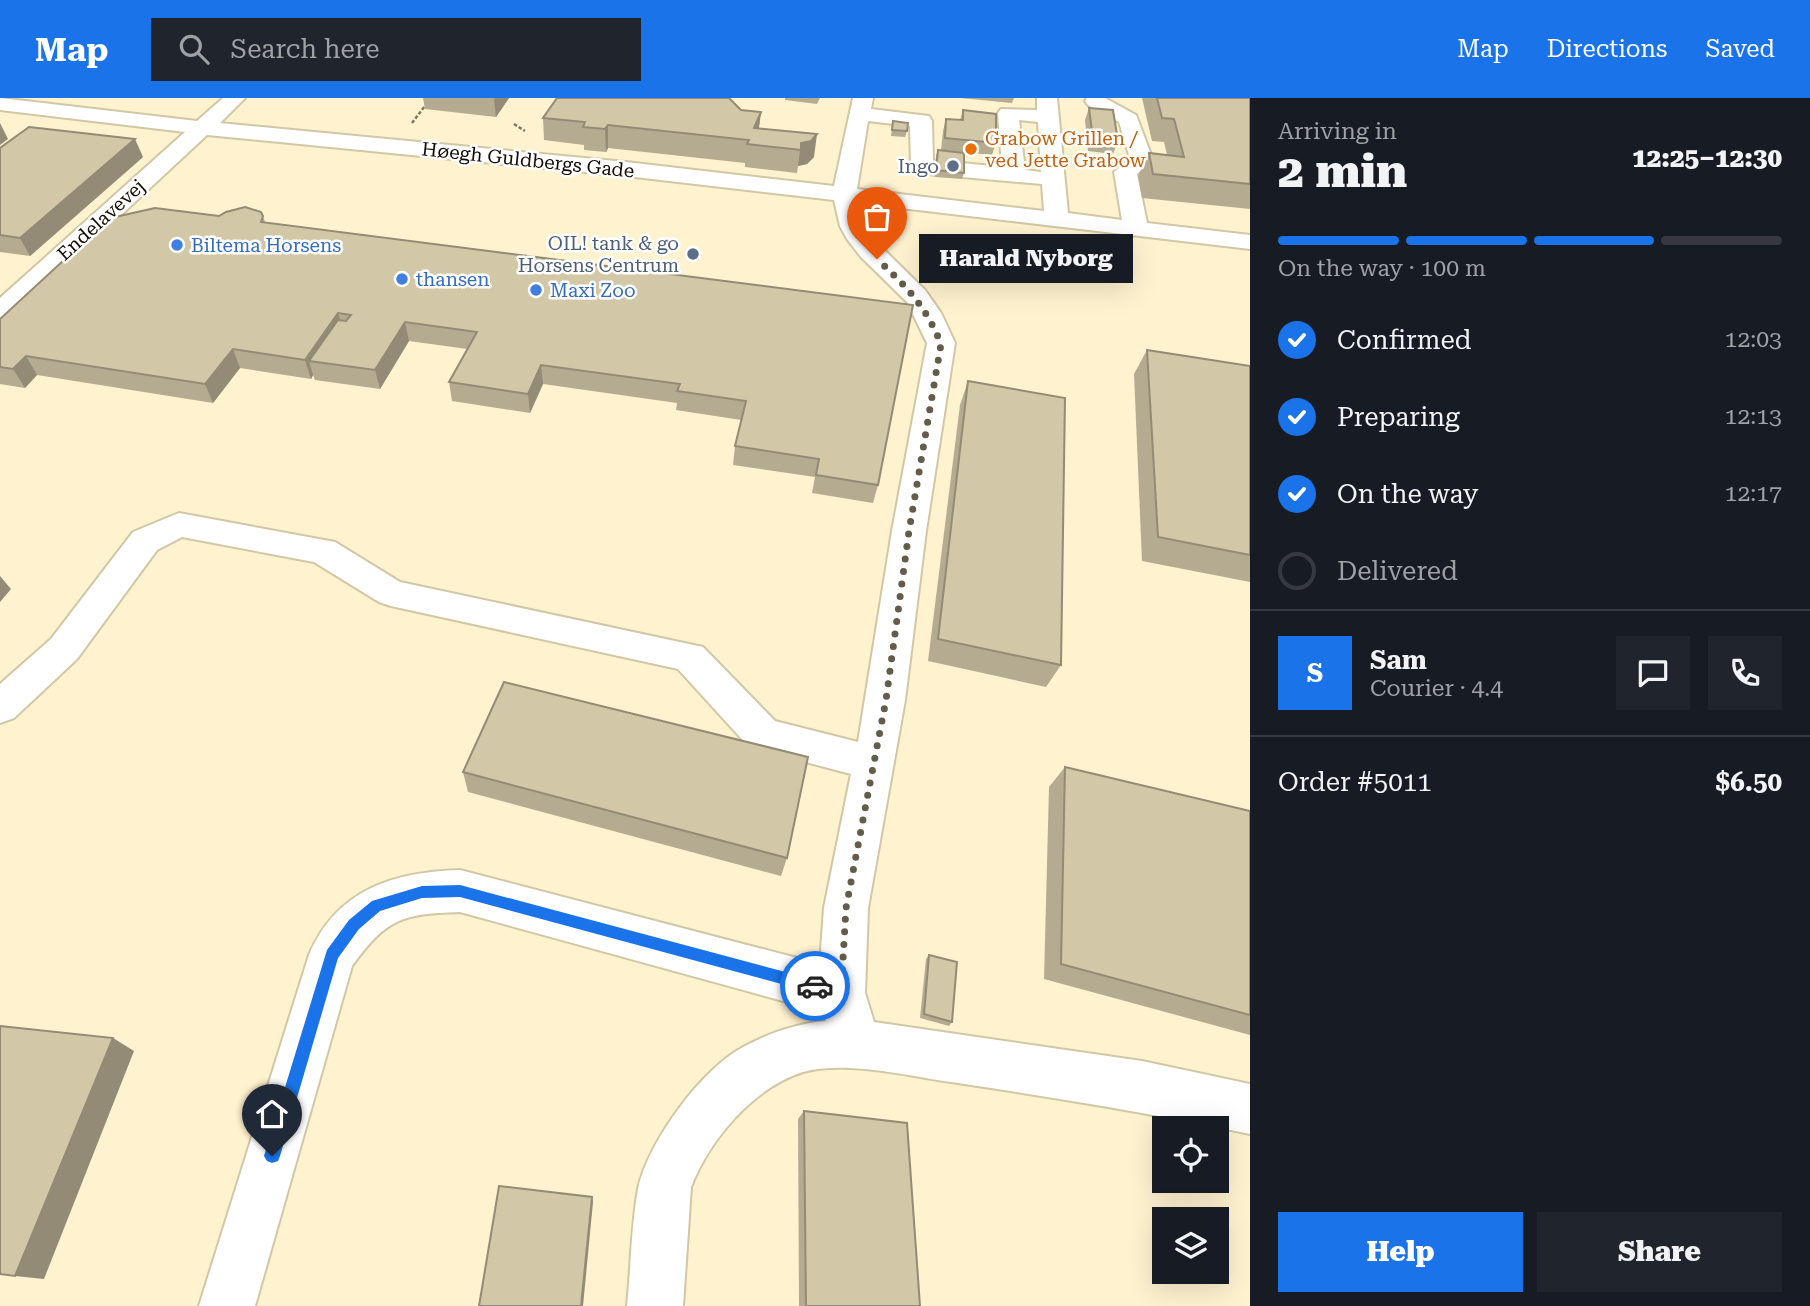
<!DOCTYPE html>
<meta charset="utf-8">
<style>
body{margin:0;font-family:"Roboto Serif",serif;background:#20242c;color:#f1f3f6;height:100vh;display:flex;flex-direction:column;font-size:26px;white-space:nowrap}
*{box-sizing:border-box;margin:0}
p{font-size:23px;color:#9ea1a6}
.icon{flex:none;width:38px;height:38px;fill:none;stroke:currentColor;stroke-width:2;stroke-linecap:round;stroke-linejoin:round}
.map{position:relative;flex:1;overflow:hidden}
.panel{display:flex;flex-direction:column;background:#171b24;width:560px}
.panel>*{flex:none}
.buttons{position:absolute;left:1152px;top:1018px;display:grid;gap:14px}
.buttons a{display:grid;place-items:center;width:77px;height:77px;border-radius:0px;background:#171b24;box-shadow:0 7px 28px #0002;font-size:35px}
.pin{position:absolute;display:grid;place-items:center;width:60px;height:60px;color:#fff;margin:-72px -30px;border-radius:50% 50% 50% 0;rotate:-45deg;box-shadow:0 0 7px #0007}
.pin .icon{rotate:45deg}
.courier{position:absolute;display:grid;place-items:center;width:70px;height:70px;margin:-35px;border:5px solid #1a73e8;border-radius:50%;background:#fff;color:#222;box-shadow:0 2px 9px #0007}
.bubble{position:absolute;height:49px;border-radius:0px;background:#171b24;box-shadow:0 7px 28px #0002;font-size:23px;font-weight:800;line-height:49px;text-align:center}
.summary em{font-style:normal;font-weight:800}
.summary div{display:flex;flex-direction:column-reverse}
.summary{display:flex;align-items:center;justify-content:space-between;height:119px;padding:0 28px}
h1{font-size:46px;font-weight:800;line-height:52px}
.bar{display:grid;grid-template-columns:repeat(4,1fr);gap:10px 7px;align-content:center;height:84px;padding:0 28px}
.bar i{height:9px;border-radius:5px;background:#363941}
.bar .on{background:#1a73e8}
.bar p{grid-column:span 4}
.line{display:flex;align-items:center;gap:18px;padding:0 28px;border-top:2px solid #363941}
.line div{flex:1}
.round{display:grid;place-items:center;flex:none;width:74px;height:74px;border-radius:0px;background:#20242c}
ol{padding:0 28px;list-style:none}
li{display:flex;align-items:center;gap:21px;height:77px}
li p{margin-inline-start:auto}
li .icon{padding:7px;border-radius:50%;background:#1a73e8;color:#fff;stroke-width:4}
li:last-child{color:#9ea1a6}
li i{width:38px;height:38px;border:4px solid #363941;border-radius:50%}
.button{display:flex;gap:14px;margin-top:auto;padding:14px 28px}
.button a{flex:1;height:80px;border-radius:0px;background:#1a73e8;color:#fff;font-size:28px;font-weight:800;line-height:80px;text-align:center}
.button a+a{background:#20242c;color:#f1f3f6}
header{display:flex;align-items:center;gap:42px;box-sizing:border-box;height:98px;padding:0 35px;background:#1a73e8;color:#fff}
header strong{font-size:33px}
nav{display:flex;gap:38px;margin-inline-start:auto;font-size:24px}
.search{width:490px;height:63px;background:#20242c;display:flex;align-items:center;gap:18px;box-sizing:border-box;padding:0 24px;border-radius:0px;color:#9ea1a6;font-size:26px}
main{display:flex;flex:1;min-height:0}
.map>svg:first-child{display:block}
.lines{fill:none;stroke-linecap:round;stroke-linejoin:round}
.minor-casing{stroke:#d2c7a5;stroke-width:4}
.path{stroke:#807762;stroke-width:2.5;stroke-dasharray:3.5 2;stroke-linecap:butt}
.minor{fill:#fff;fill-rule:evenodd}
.wall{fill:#b5ab90}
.shaded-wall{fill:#938b75}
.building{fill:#d2c7a7;stroke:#938b75;stroke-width:2}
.route{fill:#1a73e8}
.done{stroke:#645c4a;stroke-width:7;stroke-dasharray:0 12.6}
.food-dot{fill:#e8710a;stroke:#fff;stroke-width:2.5}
.service-dot{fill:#5c6f8a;stroke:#fff;stroke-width:2.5}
.shop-dot{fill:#3f7fe0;stroke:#fff;stroke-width:2.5}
.labels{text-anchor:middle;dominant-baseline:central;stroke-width:5;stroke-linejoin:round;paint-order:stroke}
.far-food-label{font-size:19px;fill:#c56008;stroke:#fff;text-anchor:start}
.far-street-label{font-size:19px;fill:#110c03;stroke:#fff}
.far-service-label{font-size:19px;fill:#4e5e75;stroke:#fff;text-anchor:end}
.far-shop-label{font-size:19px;fill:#366cbe;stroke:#fff;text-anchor:start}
</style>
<header>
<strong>Map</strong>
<div class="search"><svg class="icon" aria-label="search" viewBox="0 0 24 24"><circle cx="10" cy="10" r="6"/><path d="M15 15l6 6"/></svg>Search here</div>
<nav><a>Map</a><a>Directions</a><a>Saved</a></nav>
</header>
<main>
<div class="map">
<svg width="1250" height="1208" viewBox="0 0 1250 1208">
<rect width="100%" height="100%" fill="#fff2cf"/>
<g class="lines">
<defs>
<path id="minor" d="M0,0l197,23 26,-23h22l-25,25 406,39 208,24 19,-88h20l-2,11 58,7 3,5 1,40 10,2 3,5 -3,5 -8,2 -21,-4 -3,-5 -1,-40 -42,-5 -11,68 187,22 -2,-27 -80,-7 -8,-2 -3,-5 3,-5 8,-2 40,4 -4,-54 3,-4 36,1v-12h20l11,115 54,7 -8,-48 16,-14 -11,-36 -31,-17 -3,-4 2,-3h18l31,17 17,45 -16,14 10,49 103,12v14l-392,-46 6,23 6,10 55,54 16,23 14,30 -29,188 -21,169 -37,208 -3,85 9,29 268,39 108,23v50c-99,-21 -199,-37 -299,-52 -42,-6 -107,-22 -148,-10 -50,16 -93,67 -112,115l-8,119h-56c4,-38 4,-79 11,-117 10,-47 64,-121 107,-143 24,-13 54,-23 81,-25l-3,-9 -363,-100c-58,2 -73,6 -108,54l-97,340h-56l110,-351c28,-66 85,-83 151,-85l360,94 4,-56 27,-134 -102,-27 -71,-78 -287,-63 -12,-4 -65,-40 -132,-25 -25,13 -80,109 -63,59 -14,5v-39l51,-45 82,-107 46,-19 156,29 65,40 303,65 72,74 83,21 34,-211 35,-188 -20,-41 -46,-45 -14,-18 -7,-13 -6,-26 -208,-24 -419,-41 -197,183 -10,2v-22l185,-166 -185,-22zM1019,22l19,2 3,50 -16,-2z"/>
</defs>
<!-- minor casing -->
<use href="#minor" class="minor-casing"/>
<!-- path -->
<g class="path">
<path d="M412,25l19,-25"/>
<path d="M514,26l11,7"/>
</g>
<!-- minor -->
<use href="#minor" class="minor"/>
</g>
<!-- wall -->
<g class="wall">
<path d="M423,0h86l-13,19 -71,-8z"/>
<path d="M785,0h35l-3,6 -32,-4z"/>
<path d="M960,0h54l-2,5z"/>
<path d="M1142,0h108v111l-108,-11 -4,-22 11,-23 18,2 -3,-13 -12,-1z"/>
<path d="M1089,10l29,33 -5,13 -25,-3 -3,-31z"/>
<path d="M741,12l20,2 -2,16 55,29 -7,7 -9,2 -1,7 -52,-6v-4l-137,-15 -2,4 -22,-2v-5l-40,-5 -1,-22z"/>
<path d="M963,12l33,33 -4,12 -51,-5 2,-19 3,-12 14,1z"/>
<path d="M893,23l14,10 -2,6 -14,-1z"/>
<path d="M0,50l143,9 -113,99 -30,-4z"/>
<path d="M938,52l26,23 -2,6 -27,-2 1,-21z"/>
<path d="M219,118h44l2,6 648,83 -35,180 -5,18 -61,-10 3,-16 -82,-12 2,-19 6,-26 -65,-10 1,-7 -134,-19 -13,29 -78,-12 -3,-19 18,-33 -58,-8 -29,48 -65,-9 -2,-5 -2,4 -71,-11 -27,35 -176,-28 -12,13 -25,-4v-65z"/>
<path d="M1147,252l103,16v216l-108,-21 -8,-187z"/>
<path d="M968,283l93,284 -15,22 -118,-26 32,-256z"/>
<path d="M1065,669l185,44v224l-206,-56 5,-192z"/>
<path d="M463,674l324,86 -6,18 -313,-84z"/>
<path d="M929,857l23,67 -3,4 -29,-8 6,-59z"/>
<path d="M804,1013l116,195h-121l-1,-187z"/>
</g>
<!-- shaded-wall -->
<g class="shaded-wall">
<path d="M495,0h14l-13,19 -2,-17z"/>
<path d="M761,14l-3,22 -4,-6z"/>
<path d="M0,25l8,16 -8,6z"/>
<path d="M608,27v23l-2,4 -1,-23z"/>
<path d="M817,36l-3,23 -7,7 -9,2 3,-23z"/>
<path d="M135,41l8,18 -113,99 -10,-18z"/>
<path d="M338,215l6,19 -35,29 4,14 -2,4 -6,-19z"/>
<path d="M405,224l4,19 -29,48 -5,-19z"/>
<path d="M233,251l7,19 -27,35 -8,-19z"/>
<path d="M26,258l11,19 -12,13 -12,-19z"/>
<path d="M541,267l2,19 -13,29 -2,-19z"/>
<path d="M0,478l11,13 -11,13z"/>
<path d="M113,940l21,13 -90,228 -29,-3z"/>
<path d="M592,1099l1,5 -10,104h-2z"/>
</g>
<!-- building -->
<g class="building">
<path d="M557,0h172l12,12 20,2 -7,16 63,6 -6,7 -10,2v7l-54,-6 2,-4 -141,-15 -3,4 -22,-2 2,-5 -42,-4z"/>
<path d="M1157,0h93v86l-97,-10 -4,-21 35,4 -10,-38 -12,-1z"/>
<path d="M1089,10l24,2 5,31 -25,-2z"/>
<path d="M963,12l33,4v29l-51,-5 1,-19 17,1z"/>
<path d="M893,23l15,2 -1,8 -15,-1z"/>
<path d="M29,29l106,12 -115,99 -20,-3v-87z"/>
<path d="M938,52l26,3v20l-28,-3z"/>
<path d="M245,109l16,5 2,4 -2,6 652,83 -35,180 -62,-10 3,-16 -84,-13 11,-45 -69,-10 3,-7 -139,-19 -13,29 -79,-12 28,-50 -72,-10 -30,48 -66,-9 29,-41 8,1 5,-6 -13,-2 -33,47 -72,-11 -28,35 -179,-28 -13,13 -13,-2v-48l104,-96 11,-6 40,-9 64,8 7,-4z"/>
<path d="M1147,252l103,16v189l-92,-18z"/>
<path d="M968,283l97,17 -4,267 -123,-26z"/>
<path d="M504,584l304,75 -21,101 -324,-86z"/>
<path d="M1065,669l185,44v204l-189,-51z"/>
<path d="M929,857l28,7 -5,60 -28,-8z"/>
<path d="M0,928l113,12 -98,238 -15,-2z"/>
<path d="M804,1013l103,12 13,183h-114z"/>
<path d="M499,1088l93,11 -11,109h-102z"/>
</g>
<!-- route -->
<path class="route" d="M460,787l355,95 7,6 -7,7 -355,-96 -38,1 -42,13 -21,18 -21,29 -58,198 -2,5 -6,2 -5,-2 -3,-5 63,-206 22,-30 23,-19 50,-15z"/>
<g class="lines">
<!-- done -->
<path class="done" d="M815,888l26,7 5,-85 40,-208 23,-169 32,-187c-15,-38 -35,-58 -64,-85"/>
</g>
<!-- markers -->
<circle class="food-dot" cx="971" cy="51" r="7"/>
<g class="service-dot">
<circle cx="953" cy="68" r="7"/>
<circle cx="693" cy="156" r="7"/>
</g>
<g class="shop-dot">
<circle cx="177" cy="147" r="7"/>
<circle cx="402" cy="181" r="7"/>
<circle cx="536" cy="192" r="7"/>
</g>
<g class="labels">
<!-- far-food labels -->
<g class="far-food-label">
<text x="985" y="40">Grabow Grillen /<tspan x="985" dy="22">ved Jette Grabow</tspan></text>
</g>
<!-- far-street labels -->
<g class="far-street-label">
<text transform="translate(528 62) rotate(6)">Høegh Guldbergs Gade</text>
<text transform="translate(101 122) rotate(-42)">Endelavevej</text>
</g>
<!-- far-service labels -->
<g class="far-service-label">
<text x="939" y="68">Ingo</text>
<text x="679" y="145">OIL! tank &amp; go<tspan x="679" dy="22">Horsens Centrum</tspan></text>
</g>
<!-- far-shop labels -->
<g class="far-shop-label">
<text x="191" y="147">Biltema Horsens</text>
<text x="416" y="181">thansen</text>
<text x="550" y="192">Maxi Zoo</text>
</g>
</g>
</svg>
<div class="buttons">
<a><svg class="icon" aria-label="locate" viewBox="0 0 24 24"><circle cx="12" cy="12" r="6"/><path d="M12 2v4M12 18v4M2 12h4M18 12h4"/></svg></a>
<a><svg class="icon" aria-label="layers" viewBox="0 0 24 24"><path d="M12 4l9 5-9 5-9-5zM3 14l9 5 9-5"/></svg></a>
</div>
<div class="pin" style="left:877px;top:161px;background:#ea580c"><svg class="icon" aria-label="bag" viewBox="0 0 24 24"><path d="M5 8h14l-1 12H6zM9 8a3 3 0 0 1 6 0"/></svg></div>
<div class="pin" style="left:272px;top:1058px;background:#1f2937"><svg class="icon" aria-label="home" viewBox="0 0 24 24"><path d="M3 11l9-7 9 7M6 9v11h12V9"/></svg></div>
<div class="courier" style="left:815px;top:888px"><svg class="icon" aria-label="car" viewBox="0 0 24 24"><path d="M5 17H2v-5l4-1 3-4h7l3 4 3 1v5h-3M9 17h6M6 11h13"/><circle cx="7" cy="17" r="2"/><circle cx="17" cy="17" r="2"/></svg></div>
<div class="bubble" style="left:919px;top:136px;width:214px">Harald Nyborg</div>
</div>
<section class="panel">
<div class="summary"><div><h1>2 min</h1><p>Arriving in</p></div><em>12:25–12:30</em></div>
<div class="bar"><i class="on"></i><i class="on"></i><i class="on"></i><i></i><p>On the way · 100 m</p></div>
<ol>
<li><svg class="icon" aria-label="check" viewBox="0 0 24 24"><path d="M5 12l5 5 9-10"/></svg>Confirmed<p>12:03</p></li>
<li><svg class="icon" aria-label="check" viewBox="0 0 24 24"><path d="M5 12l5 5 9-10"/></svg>Preparing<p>12:13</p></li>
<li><svg class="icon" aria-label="check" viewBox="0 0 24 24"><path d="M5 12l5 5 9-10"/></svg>On the way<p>12:17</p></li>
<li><i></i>Delivered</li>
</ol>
<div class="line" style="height:126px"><b class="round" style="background:#1a73e8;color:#fff">S</b><div><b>Sam</b><p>Courier · 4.4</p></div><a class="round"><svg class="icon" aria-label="chat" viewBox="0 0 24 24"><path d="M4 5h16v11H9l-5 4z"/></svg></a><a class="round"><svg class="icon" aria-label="phone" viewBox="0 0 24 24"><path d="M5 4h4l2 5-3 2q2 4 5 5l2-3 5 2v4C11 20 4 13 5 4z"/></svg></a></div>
<div class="line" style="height:91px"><div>Order #5011</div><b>$6.50</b></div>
<div class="button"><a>Help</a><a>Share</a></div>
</section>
</main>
